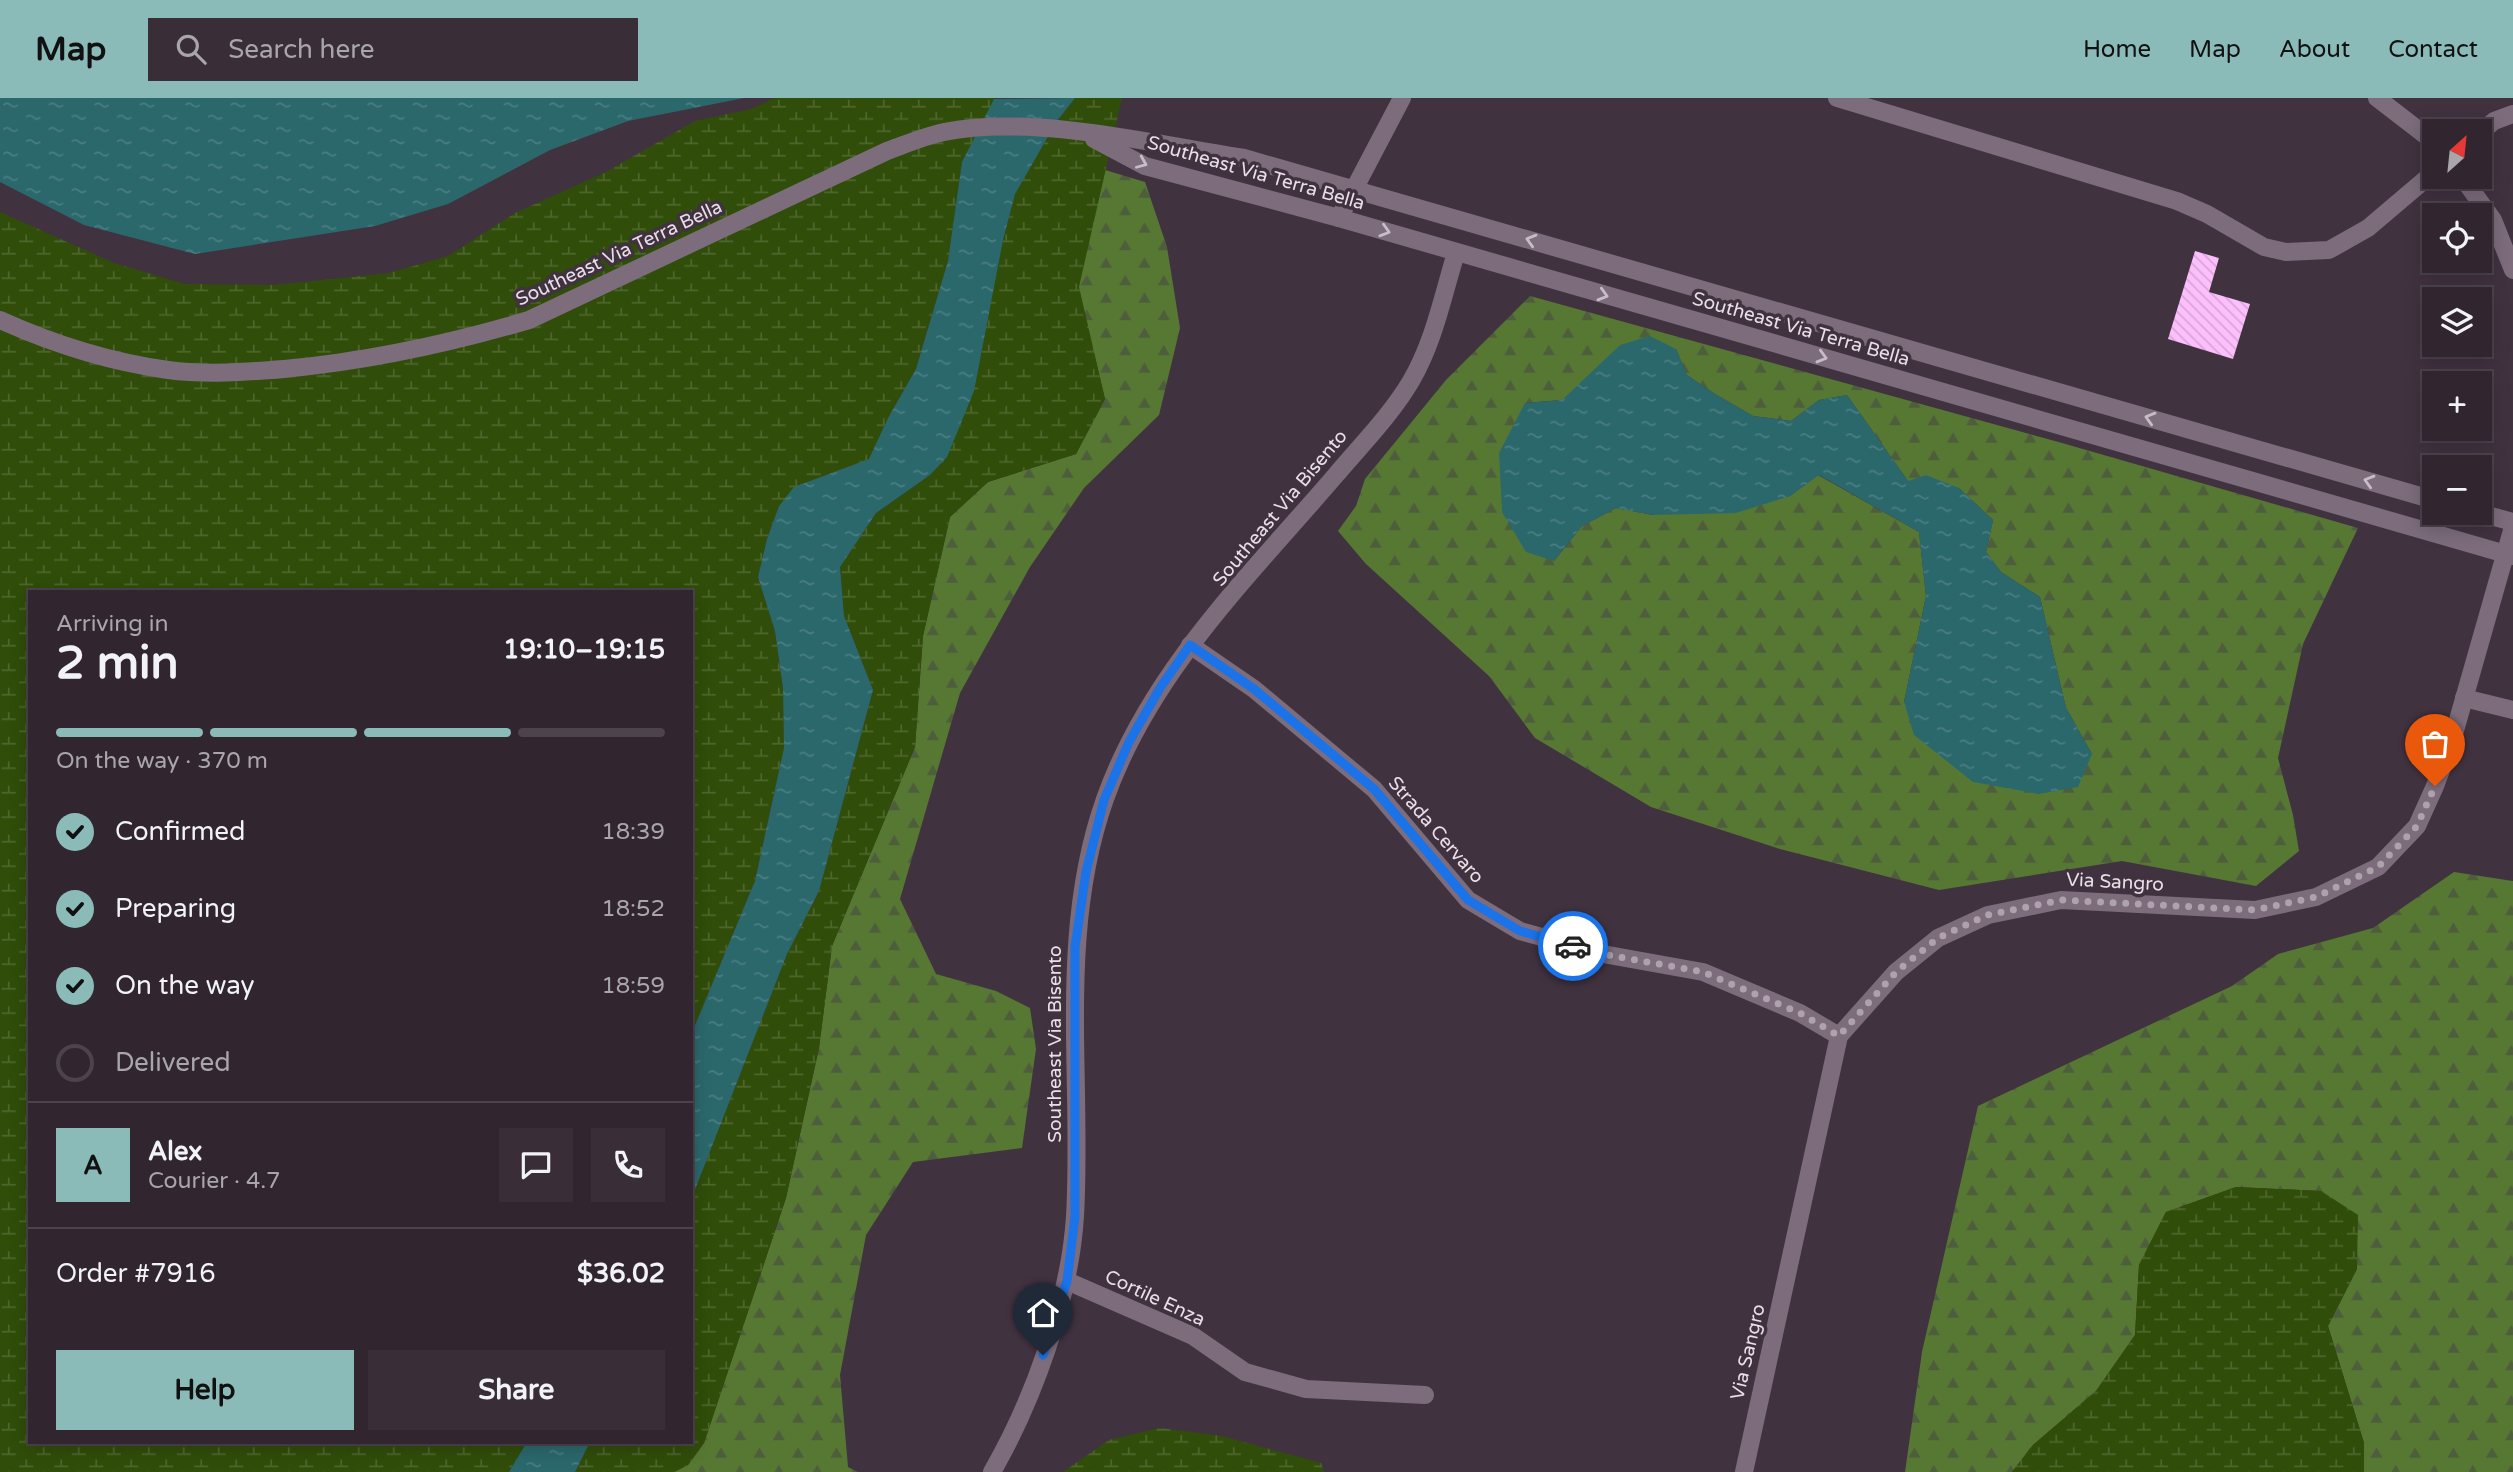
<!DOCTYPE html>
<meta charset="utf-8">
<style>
body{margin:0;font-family:"Varela Round",sans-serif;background:#392e38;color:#f1f3f6;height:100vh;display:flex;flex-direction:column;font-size:26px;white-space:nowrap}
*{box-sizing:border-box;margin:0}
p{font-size:23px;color:#a8a5ab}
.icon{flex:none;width:38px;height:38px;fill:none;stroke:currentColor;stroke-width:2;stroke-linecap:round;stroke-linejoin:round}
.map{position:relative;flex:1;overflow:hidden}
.drawer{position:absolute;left:28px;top:492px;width:665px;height:854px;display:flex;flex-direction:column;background:#312630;border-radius:0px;box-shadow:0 4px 18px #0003,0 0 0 2px #4c434c}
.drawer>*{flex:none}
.needle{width:46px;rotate:27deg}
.tools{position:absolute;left:2422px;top:21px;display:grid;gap:14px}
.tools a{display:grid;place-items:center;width:70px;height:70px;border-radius:0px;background:#312630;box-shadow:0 4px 18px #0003,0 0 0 2px #4c434c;font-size:35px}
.pin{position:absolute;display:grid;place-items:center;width:60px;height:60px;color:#fff;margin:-72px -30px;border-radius:50% 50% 50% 0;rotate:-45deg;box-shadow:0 0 7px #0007}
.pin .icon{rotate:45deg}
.courier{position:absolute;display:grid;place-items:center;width:70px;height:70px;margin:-35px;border:5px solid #1a73e8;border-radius:50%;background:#fff;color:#222;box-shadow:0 2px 9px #0007}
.overview em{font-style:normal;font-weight:800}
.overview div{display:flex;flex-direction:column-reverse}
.overview{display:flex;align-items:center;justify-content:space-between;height:119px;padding:0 28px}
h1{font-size:46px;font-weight:800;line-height:52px}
.bar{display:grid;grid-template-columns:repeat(4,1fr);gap:10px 7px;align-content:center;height:84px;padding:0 28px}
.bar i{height:9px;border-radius:5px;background:#4c434c}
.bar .current{background:#8bbbb9}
.bar p{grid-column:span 4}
.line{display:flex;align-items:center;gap:18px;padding:0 28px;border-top:2px solid #4c434c}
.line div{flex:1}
.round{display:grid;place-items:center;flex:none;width:74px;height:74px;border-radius:0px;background:#392e38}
ol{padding:0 28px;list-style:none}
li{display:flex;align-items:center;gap:21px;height:77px}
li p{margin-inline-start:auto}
li .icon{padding:7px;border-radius:50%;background:#8bbbb9;color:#111;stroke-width:4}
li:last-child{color:#a8a5ab}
li i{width:38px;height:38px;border:4px solid #4c434c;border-radius:50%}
.cta{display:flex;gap:14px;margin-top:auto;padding:14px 28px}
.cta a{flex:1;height:80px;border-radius:0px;background:#8bbbb9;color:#111;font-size:28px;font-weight:800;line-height:80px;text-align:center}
.cta a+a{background:#392e38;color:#f1f3f6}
header{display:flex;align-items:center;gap:42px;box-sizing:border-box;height:98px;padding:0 35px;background:#8bbbb9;color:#111}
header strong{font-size:33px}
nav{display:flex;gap:38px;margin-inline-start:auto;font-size:24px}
.search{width:490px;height:63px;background:#392e38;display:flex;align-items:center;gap:18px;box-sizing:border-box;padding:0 24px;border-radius:0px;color:#a8a5ab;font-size:26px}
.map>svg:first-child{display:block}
.forest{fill:url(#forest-firs);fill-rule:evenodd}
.wetland{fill:url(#wetland-marsh)}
.water{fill:url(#water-ripples)}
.building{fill:url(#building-back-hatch)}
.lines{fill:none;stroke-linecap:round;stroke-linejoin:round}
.street{stroke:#7c6c7c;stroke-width:18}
.oneway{stroke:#c8bcc8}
.done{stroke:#aea2ad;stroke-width:7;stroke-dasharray:0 12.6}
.route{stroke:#1a73e8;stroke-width:9}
.labels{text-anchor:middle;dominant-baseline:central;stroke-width:7;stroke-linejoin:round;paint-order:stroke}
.street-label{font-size:19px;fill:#e8dfe8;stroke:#413240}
</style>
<header>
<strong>Map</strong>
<div class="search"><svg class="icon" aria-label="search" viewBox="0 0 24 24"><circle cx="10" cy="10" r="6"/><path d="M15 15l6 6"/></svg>Search here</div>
<nav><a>Home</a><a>Map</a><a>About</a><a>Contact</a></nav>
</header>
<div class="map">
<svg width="2513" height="1374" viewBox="0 0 2513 1374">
<defs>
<pattern id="forest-firs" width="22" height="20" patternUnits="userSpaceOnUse" patternTransform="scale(1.75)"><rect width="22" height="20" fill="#567833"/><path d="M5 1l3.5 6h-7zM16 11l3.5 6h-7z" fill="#4e5e3c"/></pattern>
<pattern id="wetland-marsh" width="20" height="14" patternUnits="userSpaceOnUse" patternTransform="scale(1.75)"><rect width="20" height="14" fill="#304d09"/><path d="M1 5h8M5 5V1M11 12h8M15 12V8" fill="none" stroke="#4e662d"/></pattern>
<pattern id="water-ripples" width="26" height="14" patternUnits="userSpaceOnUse" patternTransform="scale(1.75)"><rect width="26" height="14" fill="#2b686c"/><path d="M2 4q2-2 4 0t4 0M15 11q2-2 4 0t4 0" fill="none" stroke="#4a7d81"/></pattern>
<pattern id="building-back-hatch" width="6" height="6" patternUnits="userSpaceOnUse" patternTransform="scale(1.75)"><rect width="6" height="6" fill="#fcbffc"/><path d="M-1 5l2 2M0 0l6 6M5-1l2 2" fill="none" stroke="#d8a6d8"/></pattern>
</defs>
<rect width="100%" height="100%" fill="#413240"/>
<!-- forest -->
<g class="forest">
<path d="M1105,72l40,12 22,65 13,81 -21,87 -75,73 -54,79 -70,126 -60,206 36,75 60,17 34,17 6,41 -14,99 -109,14 -47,73 -26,140 8,92 10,5h-184l14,-7 16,-22 82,-245 33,-150 13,-102 83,-199 8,-111 27,-119 38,-35 88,-28 29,-55 -27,-112z"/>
<path d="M1530,198l532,147 296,85 -55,116 -25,114 15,57 6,36 -43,35 -134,-25 -183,29 -159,-41 -129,-42 -116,-69 -46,-62 -123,-112 -28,-33 18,-25 9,-27 81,-99zM1676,251l11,26 28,19 38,22 38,5 28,-21 28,-5 61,86 51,7 34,32 -7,32 15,20 39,25 26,111 26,46 -188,-52 22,-106 -7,-64 -101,-57 -28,21 -137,19 -37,-7 -34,18 -28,35 -29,-158 37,-3z"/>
<path d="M2454,774l59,9v591h-149v-29l-36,-117 29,-57 -36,-78 -85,-4 -70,25 -27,53 -4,70 -39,56 -63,54 -21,27h-107l17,-120 56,-246 254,-120 46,-32 95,-26z"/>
</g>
<!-- wetland -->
<g class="wetland">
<path d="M775,0h220l-33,64 -14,99 -32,108 -28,49 -19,41 -90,47 -12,33 -9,38 17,54 8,57 1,60 -29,133 -64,154v-443h-661v850h497l-18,30h-509v-1260l114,51 71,21 89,1 115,-12 59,-17 67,-43 91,-41 89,-51 56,-12z"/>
<path d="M1075,0h47l-43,189 26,112 -29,55 -88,28 -38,35 -27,119 -8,111 -83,199 -13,102 -33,150 -82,245 -16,22 -14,7h-99l15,-30h101v-242l96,-246 32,-63 54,-201 -29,-74 -4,-49 36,-54 54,-38 73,-235 12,-46 42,-73z"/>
<path d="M2236,1089l85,4 37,24 -1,54 -29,57 36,117v29h-352l21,-27 63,-54 39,-56 4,-70 27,-53z"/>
<path d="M1160,1330l62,8 99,27 3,9h-261l46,-32z"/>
</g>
<!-- water -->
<g class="water">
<path d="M0,0h744l-116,23 -78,29 -102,54 -73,22 -180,28 -111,-29 -84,-43z"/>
<path d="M1075,0l-18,23 -42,73 -12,46 -29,151 -27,66 -17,18 -54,38 -36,54 4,49 29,74 -54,201 -32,63 -96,246v-165l64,-154 29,-133 -1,-60 -8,-57 -17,-54 9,-38 12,-33 15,-19 75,-28 19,-41 28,-49 32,-108 14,-99 32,-63z"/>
<path d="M1650,238l26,13 11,26 28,19 38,22 38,5 28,-21 28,-5 61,86 18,-6 33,13 34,32 -7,32 15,20 39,25 26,111 26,46 -14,33 -39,7 -66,-12 -59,-47 -10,-33 22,-106 -7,-64 -100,-57 -29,21 -54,17 -83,2 -37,-7 -34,18 -28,35 -28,-9 -24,-40 -3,-59 26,-50 37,-3 58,-55z"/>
<path d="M527,1344h63l-15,30h-66z"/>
</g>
<!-- building -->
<path class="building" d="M2195,153l24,7 -10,34 41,12 -17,55 -65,-20z"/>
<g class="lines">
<!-- street -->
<g class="street">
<path d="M1837,0l340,103 30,13 57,33 22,5 43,-2 39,-22 66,-56"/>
<path d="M2377,0l57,44"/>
<path d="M2480,35l14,-12 19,-7"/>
<path d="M1094,41l51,27 194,52 1174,338"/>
<path d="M2462,79l31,43 20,50"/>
<path d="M1339,120l63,-120"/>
<path d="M0,222c53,24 110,42 168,50 38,5 77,2 116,-1 84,-8 164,-25 245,-49l358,-169c19,-7 38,-15 57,-19 88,-18 210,12 300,26l1190,342"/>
<path d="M2480,415l33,9"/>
<path d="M1190,547l64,44 120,100 94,111 52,31 83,23 100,18 97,41 39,23"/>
<path d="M2464,600l49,12"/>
<path d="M1067,1183l126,55 52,36 61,17 119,6"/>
<path d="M992,1374c41,-71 78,-173 83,-256 8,-139 -18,-282 30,-417 45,-127 144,-223 230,-323 26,-31 56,-61 76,-95 23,-39 32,-86 45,-128"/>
<path d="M1744,1374l95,-436 57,-64 42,-34 50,-23 73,-15 194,10 61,-13 62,-30 39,-41 18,-40 17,-45 61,-214"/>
</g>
</g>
<!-- one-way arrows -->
<defs><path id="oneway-chevron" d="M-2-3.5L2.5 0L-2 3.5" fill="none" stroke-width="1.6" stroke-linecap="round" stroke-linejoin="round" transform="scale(1.75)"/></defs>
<g class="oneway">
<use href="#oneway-chevron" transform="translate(1142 65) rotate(23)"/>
<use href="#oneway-chevron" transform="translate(1385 133) rotate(17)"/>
<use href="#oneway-chevron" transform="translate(1531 142) rotate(-164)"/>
<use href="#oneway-chevron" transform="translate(1603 197) rotate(16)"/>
<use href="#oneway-chevron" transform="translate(1822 259) rotate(16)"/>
<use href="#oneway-chevron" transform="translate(2150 320) rotate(-164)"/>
<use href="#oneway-chevron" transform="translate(2369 383) rotate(-164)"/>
</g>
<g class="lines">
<!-- done -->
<path class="done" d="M1573,848l30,8 100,18 97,41 39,23 57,-64 42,-34 49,-23 74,-15 194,10 61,-13 62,-30 39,-41 18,-40"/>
<!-- route -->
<path class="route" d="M1043,1257l24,-74 8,-64v-270l11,-75 18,-72 25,-58 31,-54 30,-43 64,44 120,100 94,111 52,31 53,15"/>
</g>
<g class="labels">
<!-- street labels -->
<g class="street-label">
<text transform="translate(1256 75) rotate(16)">Southeast Via Terra Bella</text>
<text transform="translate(619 155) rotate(-25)">Southeast Via Terra Bella</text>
<text transform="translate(1801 231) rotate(16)">Southeast Via Terra Bella</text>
<text transform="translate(1280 410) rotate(-50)">Southeast Via Bisento</text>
<text transform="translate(1436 732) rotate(49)">Strada Cervaro</text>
<text transform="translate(2115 784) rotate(3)">Via Sangro</text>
<text transform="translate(1055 946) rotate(-90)">Southeast Via Bisento</text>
<text transform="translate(1155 1200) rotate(25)">Cortile Enza</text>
<text transform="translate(1748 1254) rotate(-77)">Via Sangro</text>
</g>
</g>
</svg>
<div class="tools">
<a><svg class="needle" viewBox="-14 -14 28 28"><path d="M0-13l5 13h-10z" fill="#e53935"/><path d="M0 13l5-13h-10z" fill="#a8a5ab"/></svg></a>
<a><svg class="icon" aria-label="locate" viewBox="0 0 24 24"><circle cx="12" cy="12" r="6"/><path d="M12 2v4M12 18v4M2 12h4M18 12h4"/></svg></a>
<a><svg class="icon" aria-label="layers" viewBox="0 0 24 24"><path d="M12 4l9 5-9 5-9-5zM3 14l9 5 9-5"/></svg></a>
<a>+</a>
<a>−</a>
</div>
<div class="pin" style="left:2435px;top:688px;background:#ea580c"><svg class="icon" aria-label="bag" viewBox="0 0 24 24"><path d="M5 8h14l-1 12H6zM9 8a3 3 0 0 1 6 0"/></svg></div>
<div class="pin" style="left:1043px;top:1257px;background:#1f2937"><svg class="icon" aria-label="home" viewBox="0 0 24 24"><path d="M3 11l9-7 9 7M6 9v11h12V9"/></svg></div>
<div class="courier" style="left:1573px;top:848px"><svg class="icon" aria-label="car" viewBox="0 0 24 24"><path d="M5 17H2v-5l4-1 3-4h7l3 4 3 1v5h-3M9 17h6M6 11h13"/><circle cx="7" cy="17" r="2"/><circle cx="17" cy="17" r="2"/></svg></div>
<section class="drawer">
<div class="overview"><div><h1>2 min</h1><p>Arriving in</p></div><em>19:10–19:15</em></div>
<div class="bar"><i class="current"></i><i class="current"></i><i class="current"></i><i></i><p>On the way · 370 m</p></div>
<ol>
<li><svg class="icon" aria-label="check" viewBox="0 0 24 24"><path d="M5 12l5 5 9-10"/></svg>Confirmed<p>18:39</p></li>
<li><svg class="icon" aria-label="check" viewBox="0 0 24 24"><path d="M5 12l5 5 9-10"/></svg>Preparing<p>18:52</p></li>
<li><svg class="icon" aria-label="check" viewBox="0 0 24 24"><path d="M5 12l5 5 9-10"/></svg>On the way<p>18:59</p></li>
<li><i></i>Delivered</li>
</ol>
<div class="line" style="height:126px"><b class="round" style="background:#8bbbb9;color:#111">A</b><div><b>Alex</b><p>Courier · 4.7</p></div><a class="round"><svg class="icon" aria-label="chat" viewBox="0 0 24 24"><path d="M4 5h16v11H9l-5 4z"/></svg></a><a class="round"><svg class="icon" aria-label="phone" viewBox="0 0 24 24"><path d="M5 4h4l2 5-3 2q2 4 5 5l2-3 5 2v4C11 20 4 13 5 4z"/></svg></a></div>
<div class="line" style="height:91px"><div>Order #7916</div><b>$36.02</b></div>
<div class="cta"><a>Help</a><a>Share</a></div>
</section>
</div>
